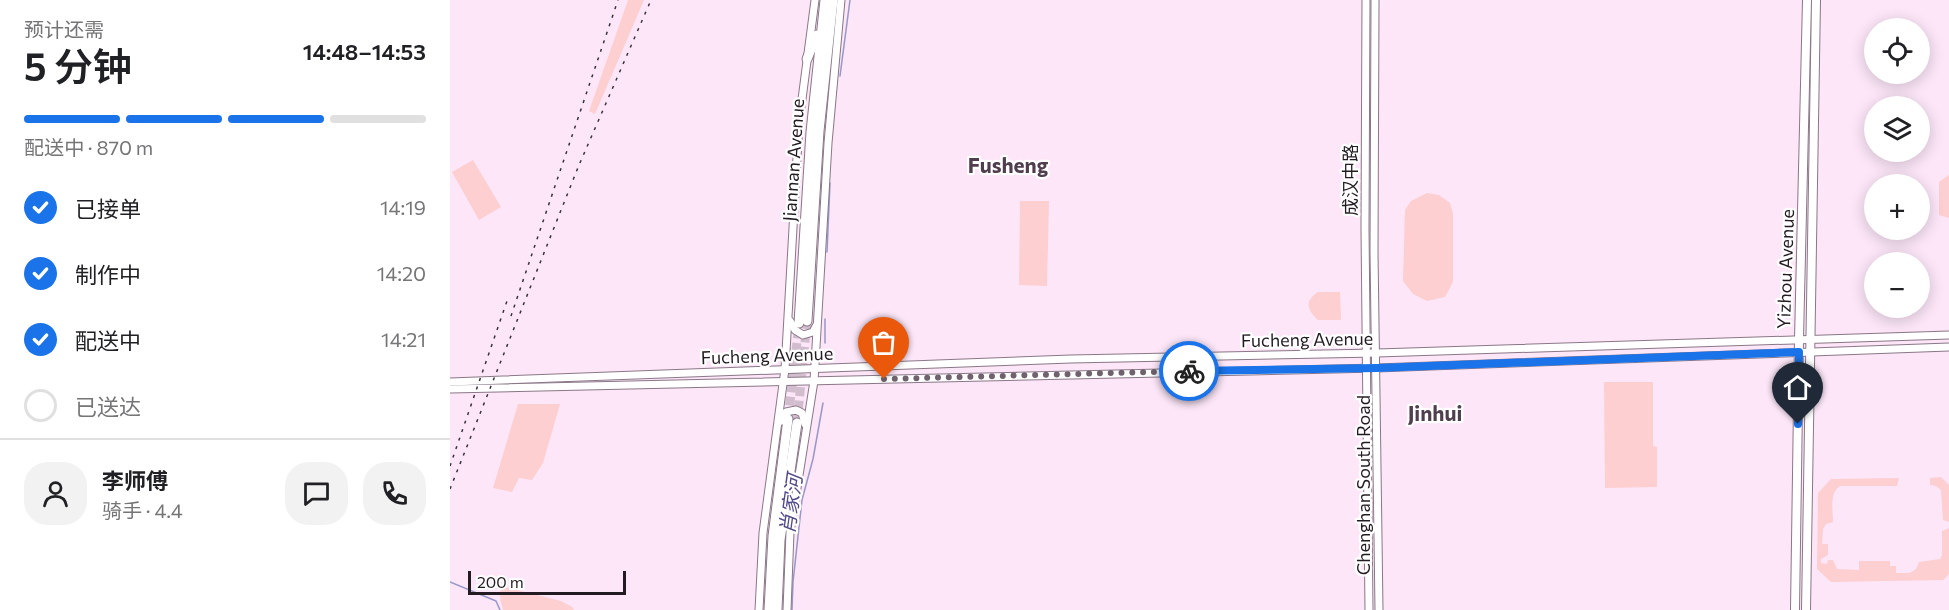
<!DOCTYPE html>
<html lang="zh">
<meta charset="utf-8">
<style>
body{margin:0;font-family:Commissioner,"Noto Sans SC",sans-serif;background:#f2f2f2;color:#202124;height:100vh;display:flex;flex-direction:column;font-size:22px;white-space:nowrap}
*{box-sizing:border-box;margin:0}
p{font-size:20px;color:#757577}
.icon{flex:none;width:33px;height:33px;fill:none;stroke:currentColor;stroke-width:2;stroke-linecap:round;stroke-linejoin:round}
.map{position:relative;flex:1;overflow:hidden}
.sheet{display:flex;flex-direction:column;background:#fff;width:450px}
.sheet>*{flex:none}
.buttons{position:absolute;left:1414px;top:18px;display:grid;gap:12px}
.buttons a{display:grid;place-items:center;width:66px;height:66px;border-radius:50%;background:#fff;box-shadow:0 3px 15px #0003;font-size:30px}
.scale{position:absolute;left:18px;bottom:15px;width:158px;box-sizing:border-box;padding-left:6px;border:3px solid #231b22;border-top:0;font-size:16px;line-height:21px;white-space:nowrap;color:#231b22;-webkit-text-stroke:4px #fff;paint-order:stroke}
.pin{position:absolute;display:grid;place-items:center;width:51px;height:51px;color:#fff;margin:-62px -26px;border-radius:50% 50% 50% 0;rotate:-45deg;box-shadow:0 0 6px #0007}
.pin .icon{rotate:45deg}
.courier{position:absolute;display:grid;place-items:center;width:60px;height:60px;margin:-30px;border:4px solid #1a73e8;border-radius:50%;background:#fff;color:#222;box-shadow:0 2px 8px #0007}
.headline em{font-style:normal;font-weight:600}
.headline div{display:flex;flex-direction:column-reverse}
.headline{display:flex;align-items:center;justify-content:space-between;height:102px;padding:0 24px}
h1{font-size:39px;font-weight:600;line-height:45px}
.bar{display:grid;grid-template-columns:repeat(4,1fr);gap:9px 6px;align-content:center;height:72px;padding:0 24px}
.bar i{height:8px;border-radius:4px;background:#e0e0e0}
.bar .selected{background:#1a73e8}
.bar p{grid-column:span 4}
.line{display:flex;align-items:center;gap:15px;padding:0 24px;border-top:2px solid #e0e0e0}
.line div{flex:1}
.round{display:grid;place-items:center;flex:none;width:63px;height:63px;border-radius:24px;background:#f2f2f2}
ol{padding:0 24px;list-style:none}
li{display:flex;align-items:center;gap:18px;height:66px}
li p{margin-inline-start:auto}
li .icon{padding:6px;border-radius:50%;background:#1a73e8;color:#fff;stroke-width:4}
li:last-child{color:#757577}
li i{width:33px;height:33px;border:3px solid #e0e0e0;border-radius:50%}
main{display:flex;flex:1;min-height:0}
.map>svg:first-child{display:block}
.green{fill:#fdcfd1}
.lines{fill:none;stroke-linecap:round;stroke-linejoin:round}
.stream{stroke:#9997c7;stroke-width:1.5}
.highway-tunnel{stroke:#d1bdcd;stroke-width:9;stroke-dasharray:9 4.5;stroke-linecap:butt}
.secondary-casing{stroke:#8a7787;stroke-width:9}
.primary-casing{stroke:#8a7787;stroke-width:10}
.highway-casing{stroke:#8a7787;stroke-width:11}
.secondary{stroke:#fff;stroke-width:7}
.primary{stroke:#fff;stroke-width:8}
.highway{stroke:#fff;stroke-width:9}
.rail{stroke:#3a3139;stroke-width:1.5;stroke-dasharray:3 6;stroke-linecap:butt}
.done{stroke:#6f626d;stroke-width:6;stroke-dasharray:0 10.8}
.route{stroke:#1a73e8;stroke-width:8}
.labels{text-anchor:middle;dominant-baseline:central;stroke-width:4.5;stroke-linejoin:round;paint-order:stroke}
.street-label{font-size:18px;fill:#231b22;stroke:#fff}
.water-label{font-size:20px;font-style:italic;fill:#514a88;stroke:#fff}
.quarter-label{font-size:21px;font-weight:bold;fill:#4f3e4d;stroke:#fff}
</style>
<main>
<section class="sheet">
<div class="headline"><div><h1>5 分钟</h1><p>预计还需</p></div><em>14:48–14:53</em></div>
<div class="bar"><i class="selected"></i><i class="selected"></i><i class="selected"></i><i></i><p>配送中 · 870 m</p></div>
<ol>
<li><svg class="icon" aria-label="check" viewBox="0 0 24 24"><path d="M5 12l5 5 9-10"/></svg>已接单<p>14:19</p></li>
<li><svg class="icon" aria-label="check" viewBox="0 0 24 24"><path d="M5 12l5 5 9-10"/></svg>制作中<p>14:20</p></li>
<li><svg class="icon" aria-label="check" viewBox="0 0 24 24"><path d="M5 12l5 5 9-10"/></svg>配送中<p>14:21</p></li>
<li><i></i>已送达</li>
</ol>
<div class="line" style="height:108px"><a class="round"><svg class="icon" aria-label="person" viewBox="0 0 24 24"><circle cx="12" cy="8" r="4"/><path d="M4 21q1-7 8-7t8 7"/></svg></a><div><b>李师傅</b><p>骑手 · 4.4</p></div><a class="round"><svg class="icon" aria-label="chat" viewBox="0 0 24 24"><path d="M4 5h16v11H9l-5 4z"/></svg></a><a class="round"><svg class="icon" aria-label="phone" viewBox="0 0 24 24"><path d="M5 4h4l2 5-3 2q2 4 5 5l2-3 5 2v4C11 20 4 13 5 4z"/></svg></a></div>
</section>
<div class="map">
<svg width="1499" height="610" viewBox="0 0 1499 610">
<rect width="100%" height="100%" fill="#fce6f8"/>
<!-- green -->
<g class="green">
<path d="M178,0h16l-49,114 -6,-3z"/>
<path d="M23,160l28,47 -22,13 -27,-48z"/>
<path d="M1499,175v43l-10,-3v-33z"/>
<path d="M977,193l12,2 11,8 3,11v68l-8,15 -18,4 -14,-7 -10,-13 2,-71 6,-9z"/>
<path d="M570,201h29l-2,85 -28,-1z"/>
<path d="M868,292h22l1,28h-23c-11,-10 -14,-19 0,-28z"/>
<path d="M1154,382h49v64l4,1v40l-52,1z"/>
<path d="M68,404h42l-17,59 -11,17 -13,-2 -7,14 -19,-4z"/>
<path d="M1491,477l8,8v37l-6,-2 -2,-30 -5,-4 -6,-1v-7z"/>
<path d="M1449,478l-2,8h-57c-11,7 -7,24 -7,36l-7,2 -3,5 -1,15h6v11l-7,4v4l6,1 1,-4h5l4,9 22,1v-9h31v5h6v7h14l6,-4 3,-7 21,-3 2,-4v-24l7,-3v46l-6,6 -112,2 -14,-13 1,-76 13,-14z"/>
<path d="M51,586l60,15 11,6 2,3h-71l-3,-12z"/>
</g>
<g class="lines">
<!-- stream -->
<g class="stream">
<path d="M390,76l10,-76"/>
<path d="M377,252l3,-69"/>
<path d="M375,343v-24"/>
<path d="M0,582l46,19 4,9"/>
<path d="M342,610l1,-28 9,-82 11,-41 10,-56"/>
</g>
<!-- highway-tunnel -->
<g class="highway-tunnel">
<path d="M338,419l11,-94"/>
<path d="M347,423l10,-102"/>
</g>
<defs>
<g id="secondary">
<path d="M916,0l-1,228 4,382"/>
<path d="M925,0l-1,252 5,358"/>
<path d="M340,321l5,9 8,5 10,-3 3,-6"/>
<path d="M0,382l621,-23 306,-6 572,-18"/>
<path d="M0,389l927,-21 572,-21"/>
<path d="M331,421l5,-9 10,-2 6,3 3,11"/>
<path d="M309,610l4,-77 22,-164 14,-247 16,-122"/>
<path d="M337,610l3,-78 24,-151 14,-238 13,-143"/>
</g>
<g id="primary">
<path d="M1345,610l4,-271 8,-339"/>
<path d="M1356,610l10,-610"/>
</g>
<g id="highway">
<path d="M357,59l10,-24"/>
<path d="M357,321l12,-190 14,-131"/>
<path d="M349,323l12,-191 14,-132"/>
<path d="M319,610l4,-74 15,-117"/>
<path d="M327,610l3,-70 17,-117"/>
</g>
</defs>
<!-- secondary casing -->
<use href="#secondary" class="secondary-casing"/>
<!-- primary casing -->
<use href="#primary" class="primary-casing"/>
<!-- highway casing -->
<use href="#highway" class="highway-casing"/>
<!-- secondary -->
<use href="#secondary" class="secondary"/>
<!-- primary -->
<use href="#primary" class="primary"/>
<!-- highway -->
<use href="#highway" class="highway"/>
<!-- rail -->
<g class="rail">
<path d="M61,316l107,-316"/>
<path d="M0,466l57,-165"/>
<path d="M0,489l129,-324 72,-165"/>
</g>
</g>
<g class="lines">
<!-- done -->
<path class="done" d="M434,379l305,-8"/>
<!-- route -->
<path class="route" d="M739,371l188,-3 422,-16 -1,72"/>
</g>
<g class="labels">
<!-- street labels -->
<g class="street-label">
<text transform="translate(343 160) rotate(-86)">Jiannan Avenue</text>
<text transform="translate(900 180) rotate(-90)">成汉中路</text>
<text transform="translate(1335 269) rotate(-88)">Yizhou Avenue</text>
<text transform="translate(857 339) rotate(-1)">Fucheng Avenue</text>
<text transform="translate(317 355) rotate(-2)">Fucheng Avenue</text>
<text transform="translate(913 485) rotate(-90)">Chenghan South Road</text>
</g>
<!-- water labels -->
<g class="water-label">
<text transform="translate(340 504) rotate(-82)">肖家河</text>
</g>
<!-- quarter labels -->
<g class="quarter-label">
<text x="558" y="164">Fusheng</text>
<text x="985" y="412">Jinhui</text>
</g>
</g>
</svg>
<div class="buttons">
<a><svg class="icon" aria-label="locate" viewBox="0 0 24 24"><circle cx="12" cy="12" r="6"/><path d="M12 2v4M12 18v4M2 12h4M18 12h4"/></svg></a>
<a><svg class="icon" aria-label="layers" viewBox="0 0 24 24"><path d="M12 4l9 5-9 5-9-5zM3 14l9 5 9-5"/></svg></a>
<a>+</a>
<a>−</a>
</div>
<div class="scale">200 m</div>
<div class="pin" style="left:434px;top:379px;background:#ea580c"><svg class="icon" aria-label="bag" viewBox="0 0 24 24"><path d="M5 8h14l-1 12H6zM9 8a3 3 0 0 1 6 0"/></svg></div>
<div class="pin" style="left:1348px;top:424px;background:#1f2937"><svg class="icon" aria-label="home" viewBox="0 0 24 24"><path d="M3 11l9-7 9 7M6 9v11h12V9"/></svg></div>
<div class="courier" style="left:739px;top:371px"><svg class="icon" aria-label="bike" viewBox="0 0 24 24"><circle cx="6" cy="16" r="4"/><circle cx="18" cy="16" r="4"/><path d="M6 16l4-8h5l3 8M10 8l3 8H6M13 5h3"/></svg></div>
</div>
</main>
